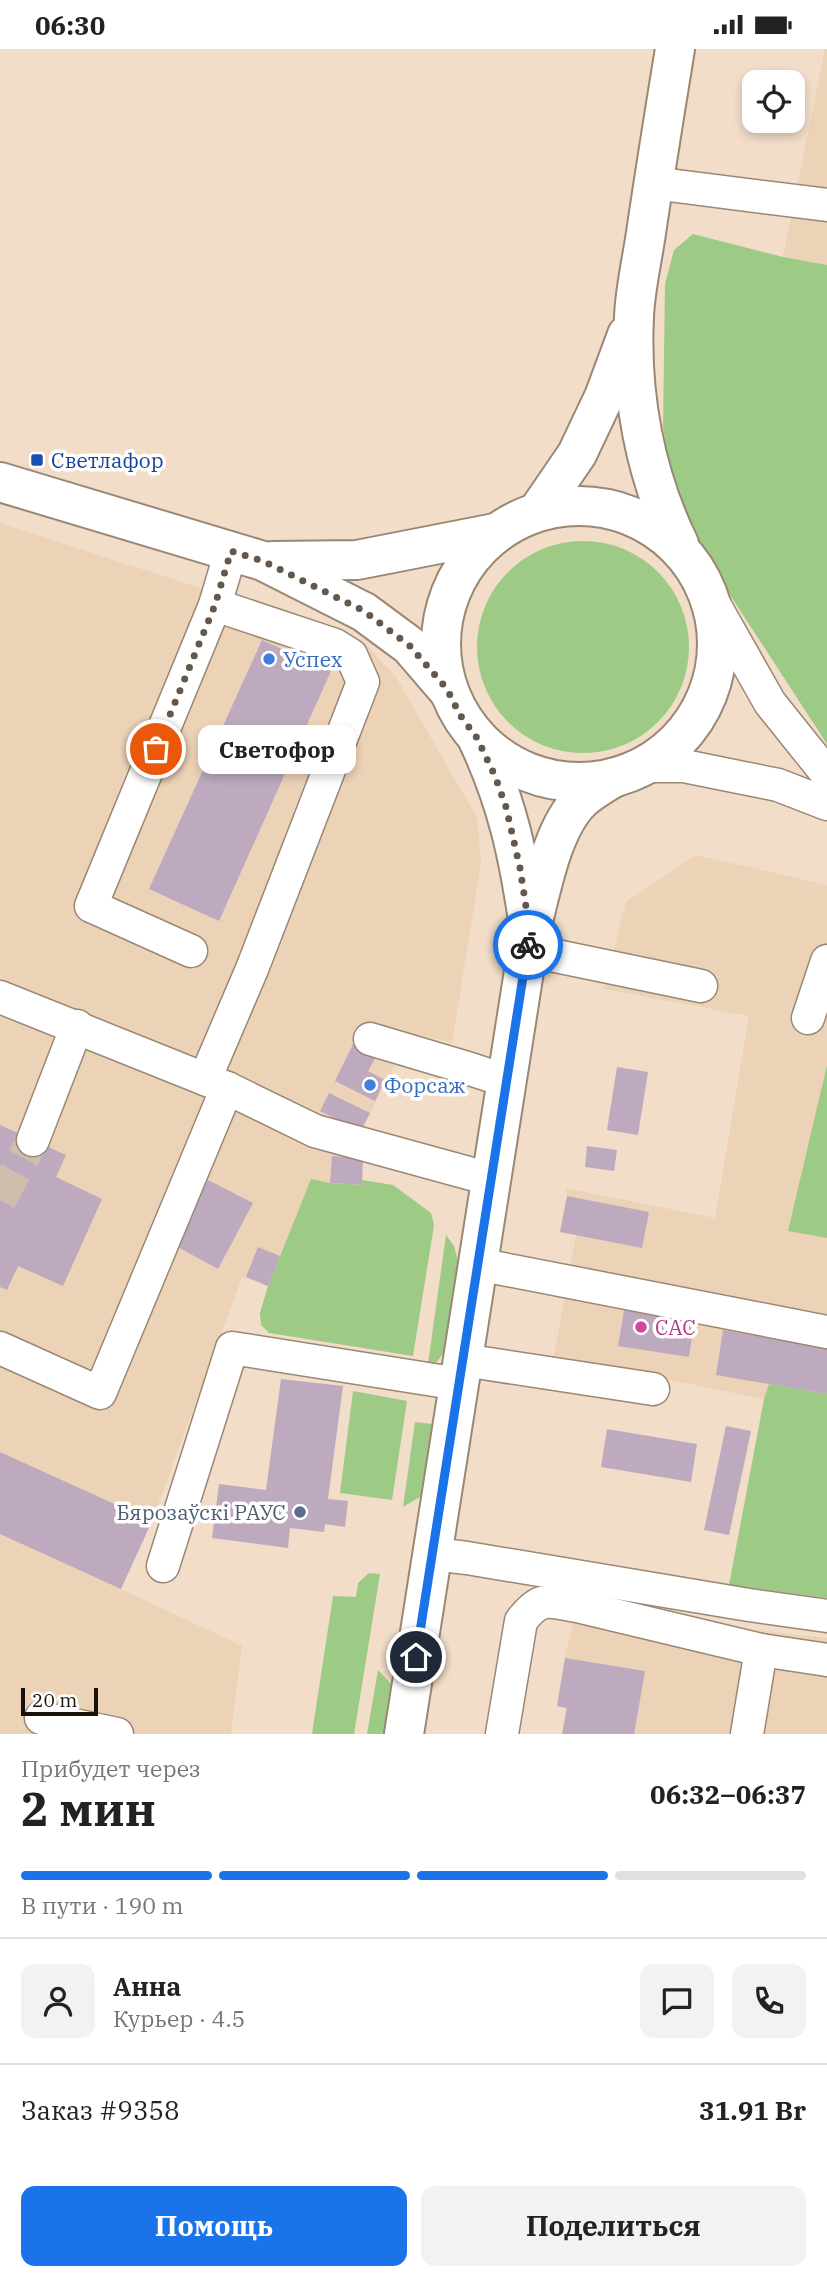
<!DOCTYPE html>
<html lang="ru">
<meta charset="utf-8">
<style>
body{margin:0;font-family:"IBM Plex Serif",serif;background:#f2f2f2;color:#222;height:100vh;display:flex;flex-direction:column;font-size:26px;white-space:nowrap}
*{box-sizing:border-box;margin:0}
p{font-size:23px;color:#767676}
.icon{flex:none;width:38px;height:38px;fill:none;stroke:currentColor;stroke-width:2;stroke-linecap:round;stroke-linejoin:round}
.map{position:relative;height:1685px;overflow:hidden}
.side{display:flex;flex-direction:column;background:#fff;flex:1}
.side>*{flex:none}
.fabs{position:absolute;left:742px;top:21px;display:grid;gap:14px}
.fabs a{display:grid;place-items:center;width:63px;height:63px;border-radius:14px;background:#fff;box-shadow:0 4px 10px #0003;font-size:35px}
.scale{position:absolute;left:21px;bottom:18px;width:77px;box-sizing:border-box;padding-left:7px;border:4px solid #18110a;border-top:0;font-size:19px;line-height:24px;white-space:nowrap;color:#18110a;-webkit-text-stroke:5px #fff;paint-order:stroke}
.pin{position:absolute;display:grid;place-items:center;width:60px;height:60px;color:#fff;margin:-30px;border:4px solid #fff;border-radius:50%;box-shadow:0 2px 7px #0007}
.courier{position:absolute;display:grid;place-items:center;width:70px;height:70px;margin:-35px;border:5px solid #1a73e8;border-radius:50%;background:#fff;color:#222;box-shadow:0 2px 9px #0007}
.bubble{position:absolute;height:49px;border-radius:14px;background:#fff;box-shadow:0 4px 10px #0003;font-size:23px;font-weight:700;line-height:49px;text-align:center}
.summary em{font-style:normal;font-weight:700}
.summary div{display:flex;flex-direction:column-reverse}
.summary{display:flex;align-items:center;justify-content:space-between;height:119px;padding:0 21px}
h1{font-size:46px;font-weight:700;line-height:52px}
.bar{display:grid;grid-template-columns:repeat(4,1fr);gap:10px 7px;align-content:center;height:84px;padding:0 21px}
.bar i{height:9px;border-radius:5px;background:#e0e0e0}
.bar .selected{background:#1a73e8}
.bar p{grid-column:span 4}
.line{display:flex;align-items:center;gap:18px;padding:0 21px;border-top:2px solid #e0e0e0}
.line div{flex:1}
.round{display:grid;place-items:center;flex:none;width:74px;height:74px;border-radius:14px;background:#f2f2f2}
.button{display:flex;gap:14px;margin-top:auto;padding:14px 21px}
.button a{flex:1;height:80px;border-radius:14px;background:#1a73e8;color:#fff;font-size:28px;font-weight:700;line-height:80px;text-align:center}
.button a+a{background:#f2f2f2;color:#222}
.status{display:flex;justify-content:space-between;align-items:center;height:49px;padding:0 35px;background:#fff;direction:ltr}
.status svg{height:19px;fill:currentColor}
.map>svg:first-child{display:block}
.built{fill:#ecd2b7}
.green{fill:#9dca85}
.building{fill:#bdaabf}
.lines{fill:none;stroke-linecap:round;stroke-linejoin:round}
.minor-tunnel{stroke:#d0beac;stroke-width:32;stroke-dasharray:32 16;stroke-linecap:butt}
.minor-casing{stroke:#9a8774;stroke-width:35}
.major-casing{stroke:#9a8774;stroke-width:42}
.minor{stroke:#fff;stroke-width:32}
.major{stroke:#fff;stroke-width:38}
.done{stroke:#64584c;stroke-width:7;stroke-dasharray:0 12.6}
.route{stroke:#1a73e8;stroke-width:9}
.transit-dot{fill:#1a4fb4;stroke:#fff;stroke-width:2.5}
.shop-dot{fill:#3f7fe0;stroke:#fff;stroke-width:2.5}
.hotel-dot{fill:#d1479c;stroke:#fff;stroke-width:2.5}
.service-dot{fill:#5c6f8a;stroke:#fff;stroke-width:2.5}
.labels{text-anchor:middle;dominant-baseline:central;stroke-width:7;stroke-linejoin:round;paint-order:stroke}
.transit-label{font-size:21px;fill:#164399;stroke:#fff;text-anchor:start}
.shop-label{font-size:21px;fill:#366cbe;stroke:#fff;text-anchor:start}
.hotel-label{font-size:21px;fill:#b23c85;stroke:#fff;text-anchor:start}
.service-label{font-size:21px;fill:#4e5e75;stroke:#fff;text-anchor:end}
</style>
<div class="status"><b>06:30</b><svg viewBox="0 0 49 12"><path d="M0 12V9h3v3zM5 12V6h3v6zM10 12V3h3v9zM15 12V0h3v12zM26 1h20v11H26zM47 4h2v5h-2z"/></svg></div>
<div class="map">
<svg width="827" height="1685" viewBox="0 0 827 1685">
<rect width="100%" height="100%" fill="#f1ddc8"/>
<!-- built -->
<g class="built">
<path d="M825,0h2v216l-44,-8z"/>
<path d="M0,474l363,118 33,36 81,141 4,45 -29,180 -41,-10 -50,98 2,27 -31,-2 -2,27 -19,-4 -43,107 -26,-9 -90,244 -31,68 121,57 -11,88h-231z"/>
<path d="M696,806l131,30v180l-38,166 38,7v156l-58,-10 -5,15 -210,-43 22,-121 -16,-3 7,-36 -1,-8 149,30 34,-202 -145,-27 22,-87z"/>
<path d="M579,1547l170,33 78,9v96h-265l4,-26 -9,-2 8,-48z"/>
</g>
<!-- green -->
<g class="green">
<path d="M693,185l90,23 44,8v479l-121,-186 -33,-66 -10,-65 2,-143 9,-34z"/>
<circle cx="583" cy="598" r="106"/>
<path d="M827,1016v173l-39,-7z"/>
<path d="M311,1130l19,4 31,2 1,-5 31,5 38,28 3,12 -21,131 -144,-23 -8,-8 -1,-12 8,-27z"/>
<path d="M446,1186l8,11 5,19 -16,89 -9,11 -6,-1z"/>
<path d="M769,1335l58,10v204l-98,-13 35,-186z"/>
<path d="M353,1342l54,10 -15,99 -52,-7z"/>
<path d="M415,1373l17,2 -9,71 -20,12z"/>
<path d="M369,1524l11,1 -26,160h-42l21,-138 23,1 2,-14z"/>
<path d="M378,1621l16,17 -7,47h-20z"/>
</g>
<!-- building -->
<g class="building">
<path d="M262,591l69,31 -112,250 -70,-32z"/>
<path d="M353,995l24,11 -9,16 17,9 -10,21 -40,-20z"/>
<path d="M617,1018l31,5 -10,63 -31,-5z"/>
<path d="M329,1044l41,20 -9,18 -41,-20z"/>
<path d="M0,1076l66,30 -10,22 46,22 -39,87 -45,-20 -11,24 -7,-3z"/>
<path d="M587,1097l30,4 -3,21 -29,-4z"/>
<path d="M332,1107l31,2 -1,27 -32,-2z"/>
<path d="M208,1131l45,23 -35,66 -44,-24z"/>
<path d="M567,1147l82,16 -7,36 -82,-16z"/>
<path d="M258,1198l22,9 -12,30 -22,-9z"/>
<path d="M625,1256l70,11 -6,41 -71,-11z"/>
<path d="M723,1281l104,18v46l-111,-19z"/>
<path d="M281,1330l62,7 -15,113 20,2 -3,26 -20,-3 -1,8 -34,-4 -2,20 -76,-10 7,-54 47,6z"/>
<path d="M726,1377l25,5 -22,104 -25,-5z"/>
<path d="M607,1380l90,15 -6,38 -90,-15z"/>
<path d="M0,1403l152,69 -31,68 -121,-55z"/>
<path d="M565,1609l80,13 -11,63h-72l5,-26 -10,-2z"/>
</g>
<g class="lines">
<!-- minor-tunnel -->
<path class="minor-tunnel" d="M0,1151l33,-60"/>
<defs>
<g id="minor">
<path d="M653,134l174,22"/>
<path d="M710,548l60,106 57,71"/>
<path d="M645,717h39l94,19 49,19"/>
<path d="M527,901l174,36"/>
<path d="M191,902l-100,-45 124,-301 16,-54"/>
<path d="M0,948l227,91 88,43 175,48"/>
<path d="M808,969l19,-57"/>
<path d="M370,990l94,28 43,14"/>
<path d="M205,1030l47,-110 111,-287 -12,-27 -16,-10 -120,-40"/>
<path d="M33,1091l44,-114"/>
<path d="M477,1215l350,68"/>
<path d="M0,1299l100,45 127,-305"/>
<path d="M463,1311l190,29"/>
<path d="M433,1505l34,4 282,47 78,11"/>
<path d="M163,1517l69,-218 227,36"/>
<path d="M41,1669l76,16"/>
<path d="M502,1685l19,-113c20,-26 27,-20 56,-15l184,44 66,10"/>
<path d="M747,1685l14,-84"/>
</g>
<g id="major">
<path d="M675,0c-10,61 -20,123 -29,184 -4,28 -11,56 -12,84 -4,77 11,158 45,227"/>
<path d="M0,433l263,79 101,51 46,34 37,43"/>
<circle cx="579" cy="595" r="138"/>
<path d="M538,462l39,-57 27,-57 23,-62"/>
<path d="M272,512l85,-1 138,-27"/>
<path d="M478,691c29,62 40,113 50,180"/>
<path d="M404,1685l126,-801c11,-40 21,-104 51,-133 10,-9 21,-15 32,-22"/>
</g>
</defs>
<!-- minor casing -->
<use href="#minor" class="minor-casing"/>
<!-- major casing -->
<use href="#major" class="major-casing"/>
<!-- minor -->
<use href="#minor" class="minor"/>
<!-- major -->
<use href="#major" class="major"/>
</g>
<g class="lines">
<!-- done -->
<path class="done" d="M156,700l59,-144 16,-54 32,10 101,50 46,35 37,43 13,26 17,23 18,38 11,31 14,61 10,65 -2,12"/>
<!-- route -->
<path class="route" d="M416,1608l112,-712"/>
</g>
<!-- markers -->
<rect class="transit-dot" x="30" y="404" width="14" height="14" rx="3.5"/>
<g class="shop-dot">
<circle cx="269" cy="610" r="7"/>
<circle cx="370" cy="1036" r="7"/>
</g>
<circle class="hotel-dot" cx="641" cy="1278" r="7"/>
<circle class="service-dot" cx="300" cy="1463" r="7"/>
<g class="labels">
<!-- transit labels -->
<g class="transit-label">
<text x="51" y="411">Светлафор</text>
</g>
<!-- shop labels -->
<g class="shop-label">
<text x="283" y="610">Успех</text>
<text x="384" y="1036">Форсаж</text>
</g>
<!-- hotel labels -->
<g class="hotel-label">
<text x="655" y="1278">САС</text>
</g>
<!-- service labels -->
<g class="service-label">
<text x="286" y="1463">Бярозаўскі РАУС</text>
</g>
</g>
</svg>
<div class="fabs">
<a><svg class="icon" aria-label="locate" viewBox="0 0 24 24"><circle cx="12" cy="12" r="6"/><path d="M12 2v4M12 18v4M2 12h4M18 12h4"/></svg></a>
</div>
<div class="scale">20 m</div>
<div class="pin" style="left:156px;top:700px;background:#ea580c"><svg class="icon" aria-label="bag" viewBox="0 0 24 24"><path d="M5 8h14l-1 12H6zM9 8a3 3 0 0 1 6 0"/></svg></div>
<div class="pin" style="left:416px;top:1608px;background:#1f2937"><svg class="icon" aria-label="home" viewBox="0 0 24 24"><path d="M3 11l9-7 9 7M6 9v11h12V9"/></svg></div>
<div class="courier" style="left:528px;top:896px"><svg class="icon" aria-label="bike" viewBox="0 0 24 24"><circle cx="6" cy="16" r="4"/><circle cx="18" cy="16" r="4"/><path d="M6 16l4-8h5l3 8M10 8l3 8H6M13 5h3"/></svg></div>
<div class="bubble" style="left:198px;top:676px;width:158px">Светофор</div>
</div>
<section class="side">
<div class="summary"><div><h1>2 мин</h1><p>Прибудет через</p></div><em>06:32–06:37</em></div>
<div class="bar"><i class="selected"></i><i class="selected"></i><i class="selected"></i><i></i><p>В пути · 190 m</p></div>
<div class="line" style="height:126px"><a class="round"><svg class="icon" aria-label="person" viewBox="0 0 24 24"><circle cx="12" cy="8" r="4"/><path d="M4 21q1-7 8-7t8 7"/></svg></a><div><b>Анна</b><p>Курьер · 4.5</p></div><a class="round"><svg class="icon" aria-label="chat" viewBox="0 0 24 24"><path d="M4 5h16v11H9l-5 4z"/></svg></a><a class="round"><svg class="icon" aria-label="phone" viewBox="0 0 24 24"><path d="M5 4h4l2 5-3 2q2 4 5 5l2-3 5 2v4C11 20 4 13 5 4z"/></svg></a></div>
<div class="line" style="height:91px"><div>Заказ #9358</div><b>31.91 Br</b></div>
<div class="button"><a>Помощь</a><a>Поделиться</a></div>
</section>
